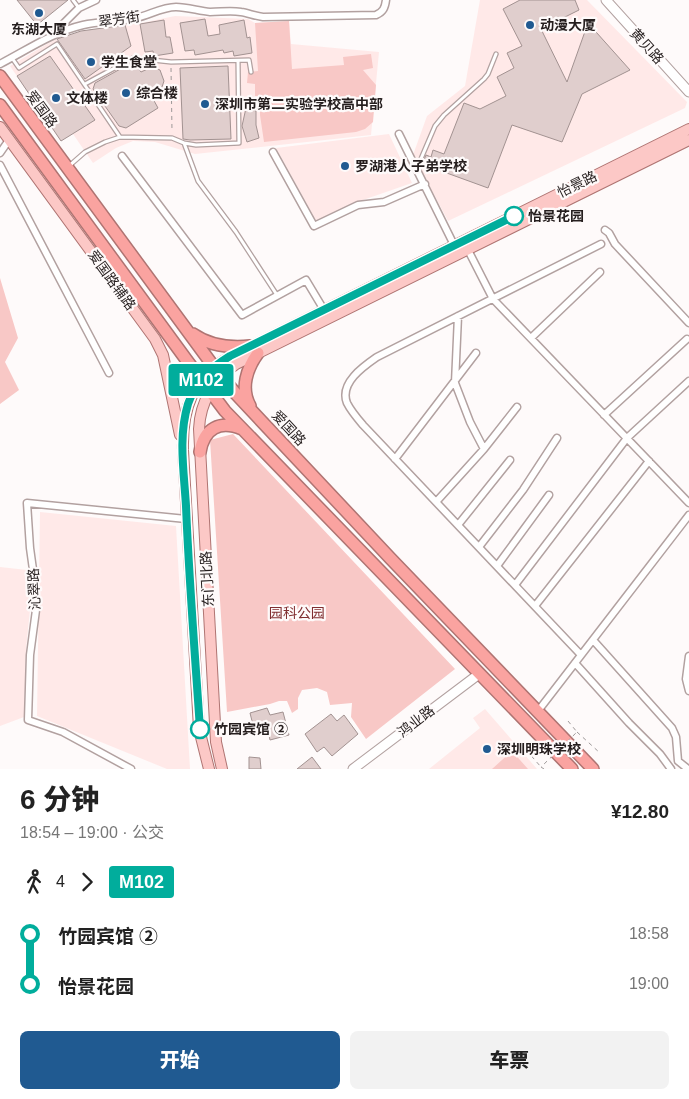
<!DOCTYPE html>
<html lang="zh">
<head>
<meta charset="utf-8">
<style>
  :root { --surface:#fff; --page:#f2f2f2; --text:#222; --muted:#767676; --accent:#205a91 }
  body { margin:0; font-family:Arial,"Noto Sans SC",sans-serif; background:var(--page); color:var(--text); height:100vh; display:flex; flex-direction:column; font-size:19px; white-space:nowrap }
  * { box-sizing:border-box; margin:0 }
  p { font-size:16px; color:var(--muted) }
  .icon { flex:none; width:28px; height:28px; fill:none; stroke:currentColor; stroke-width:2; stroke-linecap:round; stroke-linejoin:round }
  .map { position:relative; height:769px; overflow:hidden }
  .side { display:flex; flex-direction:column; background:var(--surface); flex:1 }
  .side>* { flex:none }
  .badge { padding:0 10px; border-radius:4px; font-size:18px; line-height:32px }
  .map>.badge { position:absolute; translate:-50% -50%; box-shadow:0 0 0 2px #fff }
  .legs { display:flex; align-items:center; gap:8px; height:55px; padding:0 20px; font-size:16px }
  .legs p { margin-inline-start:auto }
  .headline { display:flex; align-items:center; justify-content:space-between; height:85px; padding:0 20px }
  h1 { font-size:28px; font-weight:800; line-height:38px }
  .primary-button { display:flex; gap:10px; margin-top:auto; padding:10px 20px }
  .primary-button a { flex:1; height:58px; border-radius:8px; background:var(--accent); color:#fff; font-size:20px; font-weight:800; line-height:58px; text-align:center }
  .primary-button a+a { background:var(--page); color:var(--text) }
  ul { padding:0 20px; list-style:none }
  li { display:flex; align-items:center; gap:18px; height:50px; font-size:19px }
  li i { display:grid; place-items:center; width:8px; height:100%; margin:0 6px; background:currentColor }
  li i::after { content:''; width:12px; height:12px; margin:-6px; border:4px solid; border-radius:50%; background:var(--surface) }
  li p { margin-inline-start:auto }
  li:first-child i { background:linear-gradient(#0000 50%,currentColor 0) }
  li:last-child i { background:linear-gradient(currentColor 50%,#0000 0) }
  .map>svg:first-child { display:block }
  .built { fill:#ffe9e8 }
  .green { fill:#f8c8c6 }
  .building { fill:#e0cecd; stroke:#a29291 }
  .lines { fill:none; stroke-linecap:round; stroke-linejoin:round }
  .lane-casing { stroke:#b2a1a0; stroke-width:5.5 }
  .street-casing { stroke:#b2a1a0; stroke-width:9 }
  .secondary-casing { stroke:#b2a1a0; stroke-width:11 }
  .primary-casing { stroke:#af7472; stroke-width:12 }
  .highway-casing { stroke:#af7472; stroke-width:14 }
  .path { stroke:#9e9999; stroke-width:1; stroke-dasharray:4 4; stroke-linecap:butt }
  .lane { stroke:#fff; stroke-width:3 }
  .street { stroke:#fff; stroke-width:6 }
  .secondary { stroke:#fff; stroke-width:9 }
  .primary { stroke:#fcc8c6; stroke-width:10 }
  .highway { stroke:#faa3a0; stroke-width:11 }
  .path-bridge { stroke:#9e9999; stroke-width:1; stroke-dasharray:4 4; stroke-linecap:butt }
  .line-1-casing { stroke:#fff; stroke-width:11 }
  .line-1 { stroke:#01ad9c; stroke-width:8 }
  .poi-dot { fill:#205a91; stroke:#fefafa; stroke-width:2 }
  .stop-1-dot { fill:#fff; stroke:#01ad9c; stroke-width:2.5 }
  .labels { text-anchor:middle; stroke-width:4.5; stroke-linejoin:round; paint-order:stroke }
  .street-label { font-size:14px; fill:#251e1e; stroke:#fefafa }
  .poi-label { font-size:14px; font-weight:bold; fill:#251e1e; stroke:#fefafa; text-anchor:start }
  .stop-label { font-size:14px; font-weight:bold; fill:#251e1e; stroke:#fefafa; text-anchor:start }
  .park-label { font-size:14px; fill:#812f31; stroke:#fefafa }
</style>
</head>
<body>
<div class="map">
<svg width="689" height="769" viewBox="0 0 689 769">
  <rect width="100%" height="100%" fill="#fefafa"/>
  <path class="built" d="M480,0H587L687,102L685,108L448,221L413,155L427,116L465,86Z
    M175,16L248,19L255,23L289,21L291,44L379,52L371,135L195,154L155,142L133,141L116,148L93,163L73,134L61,141L10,66L52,41L81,31L141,23Z
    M389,134L412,183L363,200L316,221L276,148Z
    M40,512L176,526L190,769H167L37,716Z
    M0,567L27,570L30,610L26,649L24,717L0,726Z
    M485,709L537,769H429L480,728L473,718Z"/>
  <path class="green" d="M289,21L292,69L344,65L343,57L371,54L373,68L363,70L376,85L373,122L365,129L356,132L264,142L260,115V96H255V84L247,83L248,72L258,71L255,23Z
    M0,278L18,338L5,362L19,390L0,404Z
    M233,434L455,669L366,739L351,717L352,703L330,705L327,692L317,688L302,690L298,698V709L292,713L287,701H279L270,704L227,712L210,440Z
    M512,751L528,769H492Z"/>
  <path class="building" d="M17,0H68L37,25Z
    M520,0H575L579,10L541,29L567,82L588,23L630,70L582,94L562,142L512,125L488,188L422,164L426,155L431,157L433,150L444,154L464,103L480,109L506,96L497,77L514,68L507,53L522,46L503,9Z
    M205,19L208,36L220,34L219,25L244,20L247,38L250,37L252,53L234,56L233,51L224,53L223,50L195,55L194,50L185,51L180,23Z
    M164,20L166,37H170L173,53L154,56L153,51L145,52L140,24Z
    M125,25L131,46L85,79L57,39L81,31Z
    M50,56L95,120L61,141L17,76Z
    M133,62L141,72L152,67L160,70L164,81L161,90L152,97L158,108L126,128L119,126L93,89L95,83Z
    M228,66L231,139L190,140L183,139L180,68Z
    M246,108L256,111V125L259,138L247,142L242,126Z
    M267,708L270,715L283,712L289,735L270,740L268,731L255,733L250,713Z
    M331,714L337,721L344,715L358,734L332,756L324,747L317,752L305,734Z
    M249,757L260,758L261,769H249Z
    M312,757L321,769H297Z"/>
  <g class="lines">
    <defs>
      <path id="lane" d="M73,0L79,8
        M12,58L19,68L57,44L120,137
        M85,84L133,58L171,62L249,60L251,72
        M238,102L260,106
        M184,143L198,181L236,232L277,295
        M69,166L85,152L105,142L120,137L172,138L184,143L196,145L239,143L238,61
        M417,168L435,126L444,115L484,79L488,74L496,54"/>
      <path id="street" d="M53,34L79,8L96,0
        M0,64C27,50 53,32 83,25C100,21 118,22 136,18C149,15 163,7 176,7C187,7 199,11 210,12C221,12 230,10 241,12C248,13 255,16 263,17L376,15C383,12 385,8 386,0
        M399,134L454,245
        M273,152L314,226L358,205L384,202L425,184
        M0,153L9,140
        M122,156L242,315L306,280L324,310
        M0,165L109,373
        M605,230L609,233L615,244L689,323
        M468,250L493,299L689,503
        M458,316L455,383L470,422L484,449
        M531,338L600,272
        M604,415L687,339
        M395,459L476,353
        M436,502L484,449L517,407
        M458,525L510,460
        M479,547L523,490L557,438
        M497,566L549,495
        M515,585L627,438L689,381
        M535,606L649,461
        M593,640L672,728L676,737L678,761L688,769
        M581,655L363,425C357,418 351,411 347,403C339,383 364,366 377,357L601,244
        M689,656L686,679L689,691
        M575,663L629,723L660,754L671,769
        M538,711L689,515
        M131,769L63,732L28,720L30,655L36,610L35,584L30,548L27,503L186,519"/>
      <path id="secondary" d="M606,0L689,92
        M353,769L479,674"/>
      <path id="primary" d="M0,127L155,339L163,355L180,435
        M209,769L199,729L183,450C182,409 192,378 230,357L689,129
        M222,769L216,742L199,429C200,402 214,379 236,364L689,140"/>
      <path id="highway" d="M0,76L214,367L236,394L391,559L593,769
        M0,105L188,362L225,411L572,769
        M193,334C210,346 230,348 250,346
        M250,406C240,388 247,368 258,353
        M200,452C204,428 220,420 242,429"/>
    </defs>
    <use href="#lane" class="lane-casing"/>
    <use href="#street" class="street-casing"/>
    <use href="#secondary" class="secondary-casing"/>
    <use href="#primary" class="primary-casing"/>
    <use href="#highway" class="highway-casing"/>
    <path class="path" d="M171,68L172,131
      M577,732L600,753
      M521,744L541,767"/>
    <use href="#lane" class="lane"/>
    <use href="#street" class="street"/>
    <use href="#secondary" class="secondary"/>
    <use href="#primary" class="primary"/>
    <use href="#highway" class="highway"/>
    <path class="path-bridge" d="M544,769L541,767L577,732L568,721"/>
  </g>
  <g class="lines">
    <defs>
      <path id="line-1" d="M200,729C195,655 189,580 186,506C184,472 178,437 188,404C195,383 212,367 230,356L514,216"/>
    </defs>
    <use href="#line-1" class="line-1-casing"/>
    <use href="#line-1" class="line-1"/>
  </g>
  <g class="poi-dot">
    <circle cx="39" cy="13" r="5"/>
    <circle cx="530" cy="25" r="5"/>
    <circle cx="91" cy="62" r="5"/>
    <circle cx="126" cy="93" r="5"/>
    <circle cx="56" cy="98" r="5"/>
    <circle cx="205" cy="104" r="5"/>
    <circle cx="345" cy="166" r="5"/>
    <circle cx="487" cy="749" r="5"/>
  </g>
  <g class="stop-1-dot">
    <circle cx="514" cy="216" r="9"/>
    <circle cx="200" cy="729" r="9"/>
  </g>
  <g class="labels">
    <g class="street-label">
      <text transform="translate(119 19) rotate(-8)" y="5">翠芳街</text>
      <text transform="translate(647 46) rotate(48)" y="5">黄贝路</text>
      <text transform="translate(42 109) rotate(54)" y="5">爱国路</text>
      <text transform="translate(577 184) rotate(-26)" y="5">怡景路</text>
      <text transform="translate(112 280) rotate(54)" y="5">爱国路辅路</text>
      <text transform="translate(289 428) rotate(47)" y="5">爱国路</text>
      <text transform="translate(207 579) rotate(-93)" y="5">东门北路</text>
      <text transform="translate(34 589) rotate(-93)" y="5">沁翠路</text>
      <text transform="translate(416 721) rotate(-37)" y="5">鸿业路</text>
    </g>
    <g class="poi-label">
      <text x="540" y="30">动漫大厦</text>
      <text x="39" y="34" text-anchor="middle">东湖大厦</text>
      <text x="101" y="67">学生食堂</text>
      <text x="136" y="98">综合楼</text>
      <text x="66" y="103">文体楼</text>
      <text x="215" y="109">深圳市第二实验学校高中部</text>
      <text x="355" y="171">罗湖港人子弟学校</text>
      <text x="497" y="754">深圳明珠学校</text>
    </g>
    <g class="stop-label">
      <text x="528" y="221">怡景花园</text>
      <text x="214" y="734">竹园宾馆 ②</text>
    </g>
    <g class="park-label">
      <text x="297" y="618">园科公园</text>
    </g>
  </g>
</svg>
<b class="badge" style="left:201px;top:380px;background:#01ad9c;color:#fff">M102</b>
</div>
<section class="side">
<div class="headline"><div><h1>6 分钟</h1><p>18:54 – 19:00 · 公交</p></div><b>¥12.80</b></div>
<div class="legs"><svg class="icon" aria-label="walk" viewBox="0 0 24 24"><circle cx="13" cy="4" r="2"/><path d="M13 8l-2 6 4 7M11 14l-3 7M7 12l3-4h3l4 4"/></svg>4<svg class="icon" aria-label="forward" viewBox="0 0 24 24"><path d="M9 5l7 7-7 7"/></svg><b class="badge" style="background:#01ad9c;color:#fff">M102</b></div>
<ul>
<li><i style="color:#01ad9c"></i><b>竹园宾馆 ②</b><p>18:58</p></li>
<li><i style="color:#01ad9c"></i><b>怡景花园</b><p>19:00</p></li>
</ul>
<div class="primary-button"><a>开始</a><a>车票</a></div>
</section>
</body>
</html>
